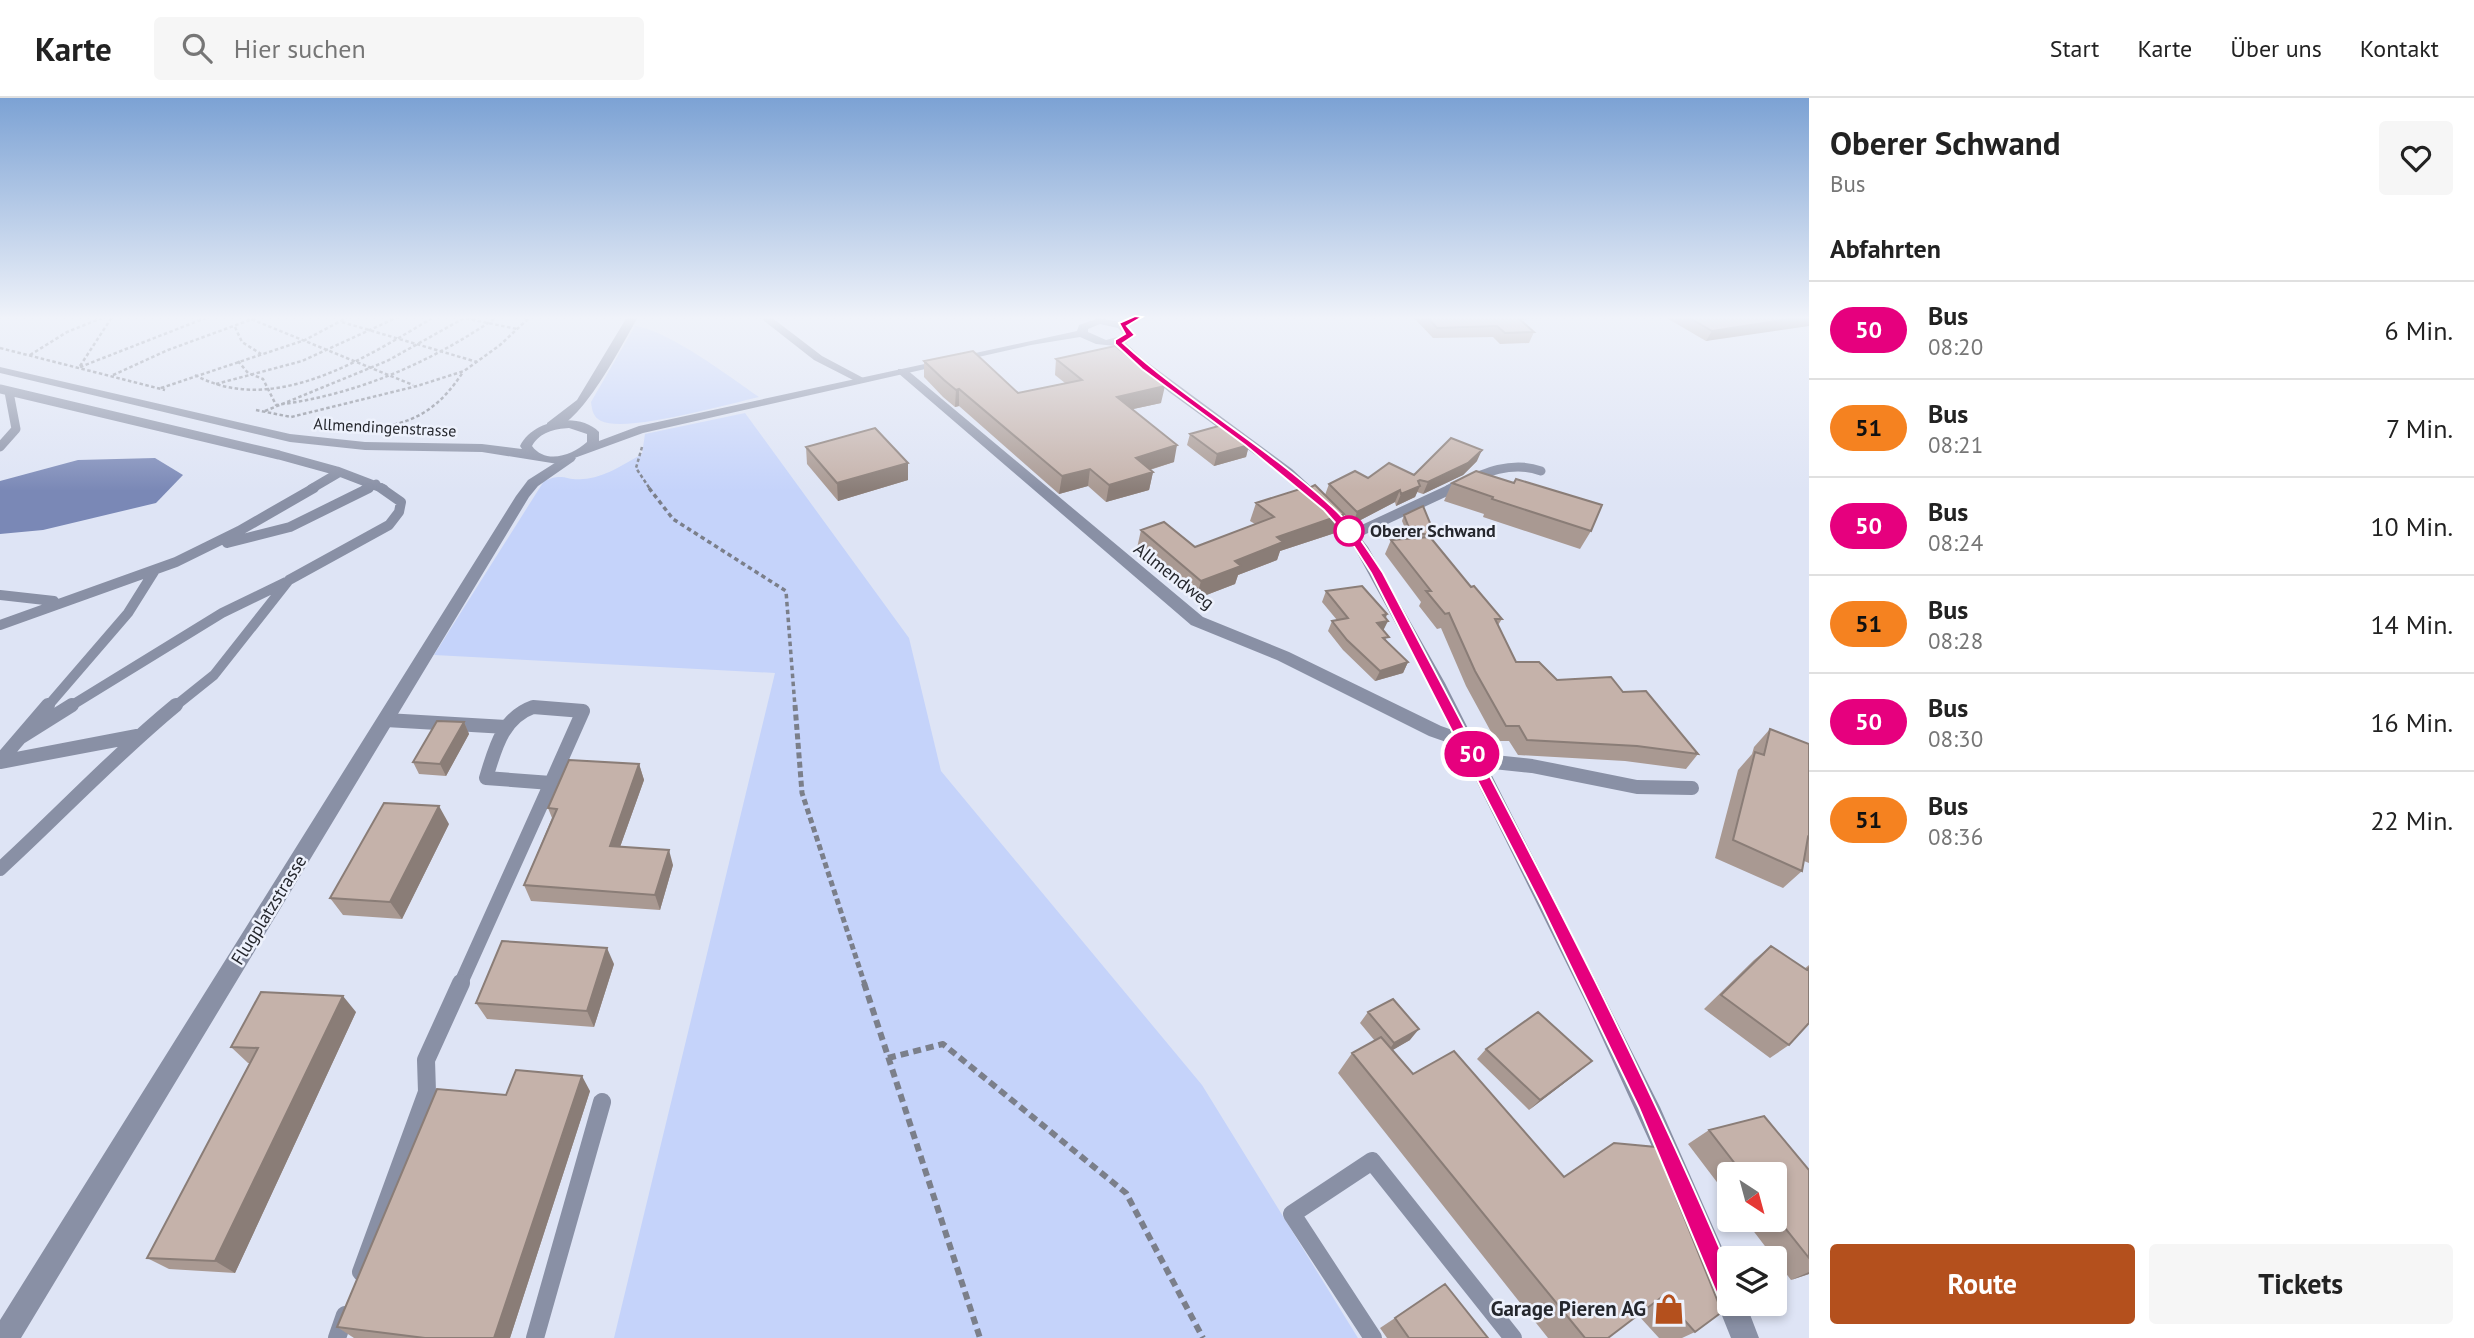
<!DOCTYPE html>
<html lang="de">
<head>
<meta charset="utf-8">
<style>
  :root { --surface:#fff; --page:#f6f6f6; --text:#222; --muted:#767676; --line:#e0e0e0; --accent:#b4501d }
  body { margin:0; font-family:"PT Sans",sans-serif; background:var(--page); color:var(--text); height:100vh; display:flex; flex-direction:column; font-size:26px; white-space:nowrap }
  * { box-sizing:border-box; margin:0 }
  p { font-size:23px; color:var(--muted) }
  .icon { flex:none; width:38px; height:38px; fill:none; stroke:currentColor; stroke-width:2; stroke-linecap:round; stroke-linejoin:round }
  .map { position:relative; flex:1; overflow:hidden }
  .panel { display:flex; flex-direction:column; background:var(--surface); width:665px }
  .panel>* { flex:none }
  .badge { padding:0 14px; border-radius:23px; font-size:24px; line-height:46px }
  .needle { width:46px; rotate:144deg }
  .buttons { position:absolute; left:1717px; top:1064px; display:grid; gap:14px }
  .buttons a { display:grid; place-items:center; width:70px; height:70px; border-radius:7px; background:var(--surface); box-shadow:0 4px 10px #0003; font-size:35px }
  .map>.badge { position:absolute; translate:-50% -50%; box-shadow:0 0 0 4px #fff }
  h2 { padding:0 21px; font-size:26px; line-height:63px }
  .round { display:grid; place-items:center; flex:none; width:74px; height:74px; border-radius:7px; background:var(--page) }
  .summary { display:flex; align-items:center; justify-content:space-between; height:119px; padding:0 21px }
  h1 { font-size:33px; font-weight:800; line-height:52px }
  .action { display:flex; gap:14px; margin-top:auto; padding:14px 21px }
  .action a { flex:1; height:80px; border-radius:7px; background:var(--accent); color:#fff; font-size:28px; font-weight:800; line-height:80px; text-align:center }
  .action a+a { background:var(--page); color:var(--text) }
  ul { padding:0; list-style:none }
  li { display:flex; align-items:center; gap:21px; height:98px; padding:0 21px; border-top:2px solid var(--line) }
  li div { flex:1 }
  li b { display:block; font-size:26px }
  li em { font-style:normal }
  li .badge { min-width:77px; font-weight:700; text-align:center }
  header { display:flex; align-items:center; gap:42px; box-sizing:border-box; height:98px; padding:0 35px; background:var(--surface); border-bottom:2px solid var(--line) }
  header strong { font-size:33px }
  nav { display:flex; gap:38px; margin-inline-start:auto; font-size:24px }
  .search { width:490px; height:63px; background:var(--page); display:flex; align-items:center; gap:18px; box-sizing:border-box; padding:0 24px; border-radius:7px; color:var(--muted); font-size:26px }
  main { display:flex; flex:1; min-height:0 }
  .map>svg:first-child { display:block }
  .green { fill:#c5d3fa }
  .water { fill:#7a88b6 }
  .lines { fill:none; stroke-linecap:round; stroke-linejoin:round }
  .path-far3 { stroke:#7b7f8a; stroke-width:2.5; stroke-dasharray:3.5 2.5; stroke-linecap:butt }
  .path-far2 { stroke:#7b7f8a; stroke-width:3.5; stroke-dasharray:4.5 3.5; stroke-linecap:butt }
  .path-far1 { stroke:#7b7f8a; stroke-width:5; stroke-dasharray:6 3.5; stroke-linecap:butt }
  .path { stroke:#7b7f8a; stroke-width:6; stroke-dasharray:8 5; stroke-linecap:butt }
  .service-far3 { stroke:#8990a5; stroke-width:9 }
  .service-far2 { stroke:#8990a5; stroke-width:10 }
  .service-far1 { stroke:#8990a5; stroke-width:14 }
  .service { stroke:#8990a5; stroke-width:18 }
  .minor { fill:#8990a5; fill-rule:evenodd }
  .tertiary { fill:#8990a5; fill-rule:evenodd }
  .wall { fill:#a99992 }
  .shaded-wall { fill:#8a7d77 }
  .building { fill:#c5b2aa; stroke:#8a7d77; stroke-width:2 }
  .line { fill:#e6007e; stroke:#fff; stroke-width:2 }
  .stop-dot { fill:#fff; stroke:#e6007e; stroke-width:3.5 }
  .labels { text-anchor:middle; stroke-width:5; stroke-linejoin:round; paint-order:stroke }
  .far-street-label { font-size:16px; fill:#25272d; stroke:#edf1fc }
  .stop-label { font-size:18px; font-weight:bold; fill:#25272d; stroke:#edf1fc; text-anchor:start }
  .street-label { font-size:18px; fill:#25272d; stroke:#edf1fc }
  .near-poi-label { font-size:21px; font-weight:bold; fill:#25272d; stroke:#edf1fc; text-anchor:end }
</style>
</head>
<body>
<header>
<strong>Karte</strong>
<div class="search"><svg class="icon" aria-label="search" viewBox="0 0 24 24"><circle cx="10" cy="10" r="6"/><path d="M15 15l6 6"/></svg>Hier suchen</div>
<nav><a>Start</a><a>Karte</a><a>Über uns</a><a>Kontakt</a></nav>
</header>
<main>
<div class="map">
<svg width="1809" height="1240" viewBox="0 0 1809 1240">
  <rect width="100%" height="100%" fill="#dee4f5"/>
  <path class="green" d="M635,228C668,232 730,279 759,299C728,306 627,335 601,323C593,319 592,312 591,304Z
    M745,315L909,540L941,673L1202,987L1358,1240H614L775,575L434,557L544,383C564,374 566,383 583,381C604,380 624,366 642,356L645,336Z"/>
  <path class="water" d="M155,360L183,377L156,405L43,432L0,436V383L78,362Z"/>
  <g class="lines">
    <path class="path-far3" d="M246,219L413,287
      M460,219L517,231
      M342,224L477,264
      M235,229L242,244L261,256
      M0,250L165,292
      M30,257L67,234L104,219
      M238,263L248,275L263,281L276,307C356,297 430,265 497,219
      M80,268L112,219
      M80,269L208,219
      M113,277L168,252L258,219
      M195,277C274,320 366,259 434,219
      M216,286L302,263L398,219
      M161,290L305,242L348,219
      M256,312L291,319L417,288L464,273L500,247L530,219
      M265,313L387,263L466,219
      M382,329C420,323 442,306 463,274
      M642,349L636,370L650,391"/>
    <path class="path-far2" d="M649,390L673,421L786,493L795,609"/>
    <path class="path-far1" d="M795,607L802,695L865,887"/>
    <path class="path" d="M864,885L980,1240
      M888,960L943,946L1126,1095L1203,1240"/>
    <path class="service-far3" d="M0,291L279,357L337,373L384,391
      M0,349L16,331L9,294
      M311,391L340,374
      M365,391L376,386
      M1449,391C1478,378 1509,361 1541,373"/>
    <path class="service-far2" d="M1352,437L1453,390
      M227,445L290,429L369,390
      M0,497L54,503
      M0,527L176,464L239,433L314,390
      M47,609L128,515L155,472
      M69,609L222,515L286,484
      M174,609L214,577L289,482L389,427L399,414L401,404L381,390
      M532,609H555"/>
    <path class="service-far1" d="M533,609L583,613L551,685L486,680C495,651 502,620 533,609Z
      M386,622L506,629
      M21,639L72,607
      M1475,662L1532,668L1637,689L1692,690
      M0,663L48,607
      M0,664L137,638
      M0,771C59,717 114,658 176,607
      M460,887L551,685"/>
    <path class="service" d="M361,1174L427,994L426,962L461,885
      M337,1240L345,1217
      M535,1240L602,1004
      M1373,1240L1292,1116L1372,1063L1513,1240"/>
    <path class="minor" d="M627,219H638C623,244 578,336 547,331V325L577,302Z
      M759,219H771L822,258L869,283L859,285L814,262Z
      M898,271H906L1203,519L1289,554L1441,628L1472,639L1475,644L1472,649L1466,651L1429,638L1277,562L1191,527L898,275Z
      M569,356L576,360L574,363L538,388L529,399L21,1240H0V1222L516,398L528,382Z"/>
    <path class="tertiary" d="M1099,220L1126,225L1136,237L1126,245L1143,261L1292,371L1344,419L1368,449L1445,585L1660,1009L1729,1165V1206H1746L1759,1240H1731L1669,1086L1587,907L1428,585L1355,451L1334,425L1283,377L1169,294L1116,248L1096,246L1080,239L1031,247L643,335L558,366L482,354L365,352L290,344L0,275V269L290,336L365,344L482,346L522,351L520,348C533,322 578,313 599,334V343L639,328L1077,233L1079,227ZM1100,226L1118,230L1125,237L1106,242L1088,234V231ZM569,330L587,336V344C573,357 546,367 532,348C540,334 554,331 569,330Z"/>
  </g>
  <path class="wall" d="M1413,219H1550L1520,222L1534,234L1529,245L1500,246L1493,239L1433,240Z
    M1665,219H1809L1706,243Z
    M1056,261L1161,305L1133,311L1174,364L1150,372L1153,374L1149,392L1106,404L1088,388L1059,396L959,308L955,309L943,299L924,279V263L1018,295L1065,285L1055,277Z
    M1190,336L1249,347L1246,359L1214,368L1187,347Z
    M806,349L908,382L838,403L807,366Z
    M1477,363L1463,377L1423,396L1417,394L1415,399L1396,408L1395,404L1353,426L1344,417L1338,434L1280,453L1277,462L1238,477L1235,486L1196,501L1137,450L1141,432L1195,449L1255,426L1250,423L1256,405L1303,393L1325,397L1329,386L1368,380L1414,377Z
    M1452,385H1514L1591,433L1580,451L1483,419L1484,416L1444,403Z
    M1404,417L1435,437L1433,442L1471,489L1502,521L1498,527L1516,564L1557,582L1623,594L1698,656L1686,671L1625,663L1518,657L1509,643H1496L1466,588L1441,530L1437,531L1419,508L1421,504L1385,456L1391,442L1409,440L1402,423Z
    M1326,493L1387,516L1383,533L1387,544L1408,564L1403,575L1375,583L1343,552L1328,533L1332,523L1337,522L1322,504Z
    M464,624L469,636L446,678L419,676L413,664Z
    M1770,631L1809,646V765L1804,763L1802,773L1783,790L1715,760L1738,672L1752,656L1754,649Z
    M639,666L644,682L620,749L673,767L660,812L531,803L524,787L552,720L548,710Z
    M449,726L402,821L343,817L330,800Z
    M1771,848L1804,871L1809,867V925L1789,947L1770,960L1704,911L1754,862Z
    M614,866L594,929L487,921L476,905Z
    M356,914L235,1175L169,1171L147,1160L250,965H248L231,949Z
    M1368,914L1410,942L1392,952L1413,976L1454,953L1695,1234L1682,1240H1659L1638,1217L1608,1240H1548L1338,975L1352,955L1375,943L1360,925Z
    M1486,951L1580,973L1529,1012L1477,961Z
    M590,993L510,1240H354L337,1229L506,997Z
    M1709,1032L1809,1072V1176L1791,1182L1745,1122H1774V1076H1729V1100L1688,1046Z
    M1395,1220L1488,1240H1387L1380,1230Z"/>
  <path class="shaded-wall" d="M1803,219H1809V228L1706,243L1712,233Z
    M1165,288L1161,305L1115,315L1117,299Z
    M959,291V308L955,309L956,292Z
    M1177,347L1174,364L1132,377L1136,360Z
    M1249,347L1246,359L1214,368L1217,356Z
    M1482,352L1477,363L1463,377L1423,396L1428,384Z
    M908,365V382L838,403L837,385Z
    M1090,371L1088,388L1059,396L1062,378Z
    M1153,374L1149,392L1106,404L1109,387Z
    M1420,382L1417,389L1420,388L1415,399L1396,408L1401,396Z
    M1400,392L1395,404L1353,426L1357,414Z
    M1344,416L1338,434L1280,453L1277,462L1238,477L1235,486L1196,501L1201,483L1235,463L1277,439Z
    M1387,516L1383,524L1388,523L1383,533L1377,525L1383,517Z
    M1408,564L1403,575L1375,583L1380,573Z
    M464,624L469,636L446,678L440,666Z
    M639,666L644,682L615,763L610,748Z
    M439,708L449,726L402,821L390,804Z
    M669,752L673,767L660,812L655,797Z
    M607,850L614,866L594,929L587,913Z
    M343,898L356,914L235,1175L215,1163Z
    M1419,931L1410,942L1386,956L1394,945Z
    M1592,963L1580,973L1529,1012L1540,1002Z
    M582,978L590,993L510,1240H494Z
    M1809,1174V1176L1791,1182Z"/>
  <path class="building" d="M1427,219H1517L1534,234L1505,235L1497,228L1437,230Z
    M1688,219H1803L1712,233Z
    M1115,248L1165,288L1117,299L1177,347L1136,360L1153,374L1109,387L1090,371L1062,378L959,291L956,292L944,282L924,263L973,253L1018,295L1082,282L1056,261Z
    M1222,327L1249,347L1217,356L1190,336Z
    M875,330L908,365L837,385L806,349Z
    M1451,340L1482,352L1468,365L1428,384L1420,382L1418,383L1420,388L1401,396L1400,392L1357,414L1329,386L1355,373L1368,380L1389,365L1414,377Z
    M1476,373L1514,385L1516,381L1602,407L1591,433L1492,401L1493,399L1452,385Z
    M1315,387L1344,416L1277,439L1283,444L1235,463L1241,468L1201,483L1141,432L1164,424L1195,449L1274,419L1256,405L1300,391L1303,393Z
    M1423,408L1435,437L1411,435L1404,417Z
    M1430,439L1471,489L1474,488L1502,521H1495L1516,564H1539L1557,582L1611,579L1623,594L1646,593L1698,656L1637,648L1527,642L1519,628H1506L1475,573L1449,515L1445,516L1426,493H1431L1391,442Z
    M1362,488L1387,516L1383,517L1388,523L1377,525L1389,539L1383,540L1408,564L1380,573L1347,542L1332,523L1348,520L1326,493Z
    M437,623L464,624L440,666L413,664Z
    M1770,631L1809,646V740L1808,739L1802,773L1733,742L1755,654L1764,657Z
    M569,662L639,666L610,748L669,752L655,797L524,787L557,711L548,710Z
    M384,705L439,708L390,804L330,800Z
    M502,843L607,850L587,913L476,905Z
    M1771,848L1807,872L1809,870V925L1789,947L1721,897Z
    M261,894L343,898L215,1163L147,1160L258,950L231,949Z
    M1393,901L1419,931L1394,945L1368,914Z
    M1538,914L1592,963L1540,1002L1486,951Z
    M1381,939L1413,976L1454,953L1564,1079L1614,1045L1656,1049L1722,1214L1695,1234L1663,1198L1608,1240H1585L1352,955Z
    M516,972L582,978L494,1240H425L337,1229L437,991L506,997Z
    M1764,1018L1809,1072V1160L1774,1116V1076H1743L1709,1032Z
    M1445,1186L1488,1240H1409L1395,1220Z"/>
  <linearGradient id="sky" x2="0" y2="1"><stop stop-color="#7ca2d4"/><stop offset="0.56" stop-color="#f0f3fa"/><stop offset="1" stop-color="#f0f3fa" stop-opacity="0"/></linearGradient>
  <rect width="1809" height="393" fill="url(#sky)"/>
  <path class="line" d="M1135,218L1142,219L1127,228L1135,237L1123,245C1188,304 1266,348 1330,407C1352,426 1367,451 1383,475C1508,713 1637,949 1740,1198L1737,1206L1729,1209L1721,1206L1639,1010L1541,807L1371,475L1348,439L1324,412L1245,347L1142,271L1115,246V242L1125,236L1119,225Z"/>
  <defs>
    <symbol id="shop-bare" viewBox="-9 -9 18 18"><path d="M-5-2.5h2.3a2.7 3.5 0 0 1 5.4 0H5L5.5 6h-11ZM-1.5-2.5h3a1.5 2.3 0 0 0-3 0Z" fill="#b4501d" stroke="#edf1fc" stroke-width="2.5" paint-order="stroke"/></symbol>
  </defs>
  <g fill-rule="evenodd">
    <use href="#shop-bare" x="1647" y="1189" width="44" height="44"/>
  </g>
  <circle class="stop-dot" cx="1349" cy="433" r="14"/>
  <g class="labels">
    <g class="far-street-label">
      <text transform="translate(385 329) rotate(3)" y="6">Allmendingenstrasse</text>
    </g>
    <g class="stop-label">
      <text x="1370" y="439">Oberer Schwand</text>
    </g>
    <g class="street-label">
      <text transform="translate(1174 478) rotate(38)" y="6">Allmendweg</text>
      <text transform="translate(269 812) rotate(-58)" y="6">Flugplatzstrasse</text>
    </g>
    <g class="near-poi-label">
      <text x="1646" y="1218">Garage Pieren AG</text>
    </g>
  </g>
</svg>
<div class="buttons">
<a><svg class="needle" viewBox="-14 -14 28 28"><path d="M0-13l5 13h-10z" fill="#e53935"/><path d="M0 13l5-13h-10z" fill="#767676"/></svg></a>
<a><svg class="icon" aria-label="layers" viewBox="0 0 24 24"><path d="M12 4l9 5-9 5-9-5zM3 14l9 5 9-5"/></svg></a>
</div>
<b class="badge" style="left:1472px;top:656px;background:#e6007e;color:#fff">50</b>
</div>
<section class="panel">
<div class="summary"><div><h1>Oberer Schwand</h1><p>Bus</p></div><a class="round"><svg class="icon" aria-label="heart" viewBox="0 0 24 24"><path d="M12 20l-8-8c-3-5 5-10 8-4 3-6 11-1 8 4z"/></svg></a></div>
<h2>Abfahrten</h2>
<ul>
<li><span class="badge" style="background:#e6007e;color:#fff">50</span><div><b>Bus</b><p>08:20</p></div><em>6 Min.</em></li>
<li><span class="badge" style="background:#f58220;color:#111">51</span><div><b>Bus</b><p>08:21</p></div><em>7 Min.</em></li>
<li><span class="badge" style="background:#e6007e;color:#fff">50</span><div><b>Bus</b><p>08:24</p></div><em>10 Min.</em></li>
<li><span class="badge" style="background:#f58220;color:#111">51</span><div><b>Bus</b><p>08:28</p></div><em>14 Min.</em></li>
<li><span class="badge" style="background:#e6007e;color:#fff">50</span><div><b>Bus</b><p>08:30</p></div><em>16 Min.</em></li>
<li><span class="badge" style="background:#f58220;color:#111">51</span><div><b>Bus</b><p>08:36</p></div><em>22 Min.</em></li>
</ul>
<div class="action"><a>Route</a><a>Tickets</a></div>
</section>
</main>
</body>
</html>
